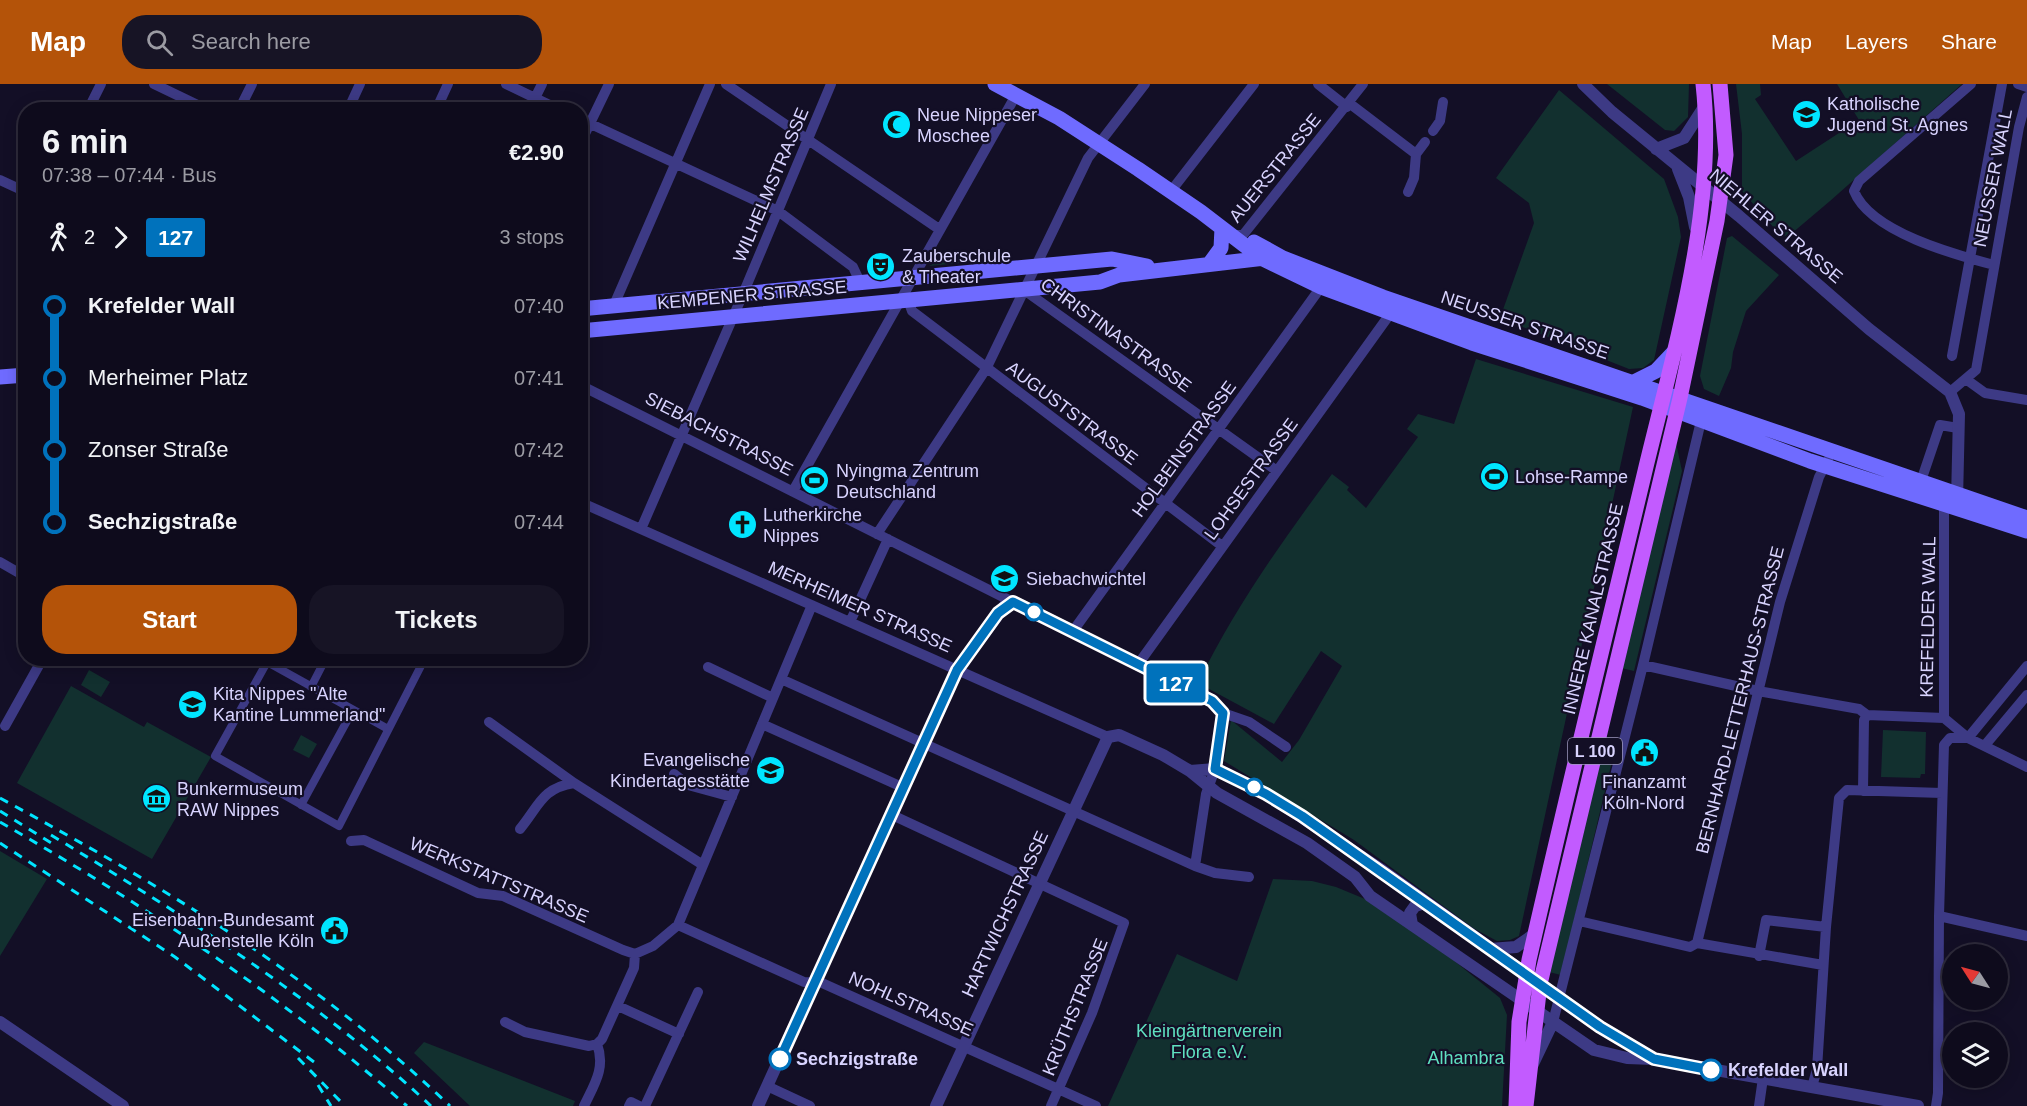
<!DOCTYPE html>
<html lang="en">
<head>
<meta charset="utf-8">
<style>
  :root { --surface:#0e0b1c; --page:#171425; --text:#f1f3f6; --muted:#9b9ba3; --line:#2e2b3b; --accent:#b45309 }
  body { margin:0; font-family:Arial,sans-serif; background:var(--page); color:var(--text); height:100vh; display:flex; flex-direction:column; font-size:22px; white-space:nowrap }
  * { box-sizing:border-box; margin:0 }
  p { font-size:20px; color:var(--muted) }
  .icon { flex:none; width:33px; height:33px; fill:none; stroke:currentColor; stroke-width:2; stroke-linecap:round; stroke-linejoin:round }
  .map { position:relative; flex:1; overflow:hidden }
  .side { position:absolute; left:18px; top:18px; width:570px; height:564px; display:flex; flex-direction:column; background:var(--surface); border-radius:24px; box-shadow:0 3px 15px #0003,0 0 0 2px var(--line) }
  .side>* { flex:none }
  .badge { padding:0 12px; border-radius:4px; font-size:21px; line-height:39px }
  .needle { width:39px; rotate:306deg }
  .fabs { position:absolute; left:1942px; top:860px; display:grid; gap:12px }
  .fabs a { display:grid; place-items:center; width:66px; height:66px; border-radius:50%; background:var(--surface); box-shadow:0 3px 15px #0003,0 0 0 2px var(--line); font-size:30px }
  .map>.badge { position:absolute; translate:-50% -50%; box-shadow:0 0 0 3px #fff }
  .legs { display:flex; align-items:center; gap:9px; height:66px; padding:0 24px; font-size:20px }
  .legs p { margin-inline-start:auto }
  .summary { display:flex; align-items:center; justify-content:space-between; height:102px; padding:0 24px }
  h1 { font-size:33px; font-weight:600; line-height:45px }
  .action { display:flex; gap:12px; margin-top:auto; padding:12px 24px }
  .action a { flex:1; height:69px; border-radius:24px; background:var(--accent); color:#fff; font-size:24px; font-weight:600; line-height:69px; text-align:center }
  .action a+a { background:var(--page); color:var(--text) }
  ul { padding:0 24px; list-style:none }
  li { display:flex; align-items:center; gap:21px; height:72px; font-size:22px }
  li i { display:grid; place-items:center; width:9px; height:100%; margin:0 8px; background:currentColor }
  li i::after { content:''; width:15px; height:15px; margin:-8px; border:4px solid; border-radius:50%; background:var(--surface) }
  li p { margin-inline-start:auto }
  li:first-child i { background:linear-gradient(#0000 50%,currentColor 0) }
  li:last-child i { background:linear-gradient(currentColor 50%,#0000 0) }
  header { display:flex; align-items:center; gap:36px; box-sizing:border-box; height:84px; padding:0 30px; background:var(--accent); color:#fff }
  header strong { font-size:28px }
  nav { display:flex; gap:33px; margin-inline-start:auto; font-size:21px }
  .search { width:420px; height:54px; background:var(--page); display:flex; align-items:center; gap:15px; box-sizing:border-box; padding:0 21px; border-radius:24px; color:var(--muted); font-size:22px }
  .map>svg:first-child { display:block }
  .green { fill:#12302f }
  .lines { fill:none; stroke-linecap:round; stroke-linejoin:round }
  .pedestrian { stroke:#3d3a85; stroke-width:8 }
  .minor { stroke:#3d3a85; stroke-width:10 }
  .tertiary { stroke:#3d3a85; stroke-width:12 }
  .secondary { stroke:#6f6bff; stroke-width:15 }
  .primary { stroke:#c25bff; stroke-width:15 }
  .rail { stroke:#00e5ff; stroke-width:3; stroke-dasharray:9 8; stroke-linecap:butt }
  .line-1-casing { stroke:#fff; stroke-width:14 }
  .line-1 { stroke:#0072bc; stroke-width:9 }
  .stop-1-dot { fill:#fff; stroke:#0072bc; stroke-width:3 }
  .labels { text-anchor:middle; stroke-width:4.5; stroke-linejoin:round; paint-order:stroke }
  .shield { fill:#130f26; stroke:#9e99be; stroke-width:1.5 }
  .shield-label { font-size:16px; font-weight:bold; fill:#d9d4ff }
  .poi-label { font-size:18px; fill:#d9d4ff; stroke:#130f26; text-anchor:start }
  .street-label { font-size:18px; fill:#d9d4ff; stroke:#130f26 }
  .park-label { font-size:18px; fill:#5fe0c0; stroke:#130f26 }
  .stop-label { font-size:18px; font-weight:bold; fill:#d9d4ff; stroke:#130f26; text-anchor:start }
</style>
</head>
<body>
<header>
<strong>Map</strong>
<div class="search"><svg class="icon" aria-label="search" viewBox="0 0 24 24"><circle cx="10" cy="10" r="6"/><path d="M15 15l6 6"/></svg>Search here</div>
<nav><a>Map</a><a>Layers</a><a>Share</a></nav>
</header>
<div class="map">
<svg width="2027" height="1022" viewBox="0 0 2027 1022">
  <rect width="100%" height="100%" fill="#130f26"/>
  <path class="green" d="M1607,0H1689L1688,33L1674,47L1665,46Z
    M1736,0H1760L1761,11L1755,15L1796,77L1859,36L1837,0H1962L1830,117L1791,150L1782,153L1742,107V50Z
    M1559,6L1664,95L1678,133L1681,153L1654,276L1643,284L1629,285L1500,234L1534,139L1529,119L1496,94Z
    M1732,152L1779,191L1746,227L1733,268L1731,284L1719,312L1704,305L1700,292L1727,154Z
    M957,167L980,177L929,182Z
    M1476,275L1633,323L1519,852L1510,856L1497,857L1473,844L1354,756L1224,677L1231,636L1282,678L1299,656L1342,582L1321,567L1274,640L1198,599C1234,525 1282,457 1332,390L1349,403L1347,406L1366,424L1418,353L1407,345L1418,330L1454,340Z
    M1676,359L1682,387L1634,587L1621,584Z
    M89,586L110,598L101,613L81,601Z
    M71,602L144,643L147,638L211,673L152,775L17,699Z
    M1883,646L1926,648L1925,690H1921L1920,694L1881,693Z
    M301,651L317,660L309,674L293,666Z
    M1601,666L1614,669L1561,891L1549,888Z
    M0,767L47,795L0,872Z
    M1273,795L1312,797L1336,803L1365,815L1452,875L1500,914L1507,931L1502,1022H1108L1177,870L1237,897Z
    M424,958L575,1017L573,1022H470L414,969Z"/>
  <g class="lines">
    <path class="pedestrian" d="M260,574L388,645
      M267,578L215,672L339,742L425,574
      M311,603L326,574
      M301,721L353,626"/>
    <path class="minor" d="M154,0L208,26
      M506,0L560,26
      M726,0L939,145
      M1318,0L1347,23
      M1971,0L1859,97L1854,107C1870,148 1956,171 1994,181
      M2018,0L2027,3
      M535,14L542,0
      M1349,19L1416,70L1414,94L1408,108
      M88,26L101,0
      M239,26L252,0
      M348,26L360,0
      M436,26L448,0
      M580,35L778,127L853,183L860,198
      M1433,47L1440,37L1443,18
      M580,60L609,0
      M1416,70L1425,58
      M0,96L26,108
      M1171,107L1254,0
      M1231,151H1243L1363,0
      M1024,206L1277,387
      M908,216L912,227L1222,462
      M614,221L710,0
      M1952,272L2002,0
      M1967,296L1985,309L2027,316
      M580,301L1013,518
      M1950,308L1976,286L2019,43L2027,13
      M1921,397L1940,341L1958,344
      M793,407L1016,11
      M580,418L1108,653
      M641,445L743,210L831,0
      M877,450L986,285L1088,74L1145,0
      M0,478L26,493
      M850,538L888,455
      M1073,547L1321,203
      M1139,579L1390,230
      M1643,581L1758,607L1859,625L1867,631
      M708,583L773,614
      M781,595L1195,782L1215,789L1249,793
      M1223,629L1249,638L1286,663
      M1944,634V416
      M1944,634L1968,654L2027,683
      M489,638L574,699L703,781
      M762,640L902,703
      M5,642L43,574
      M1986,660L2027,611
      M674,690L688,701L732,713
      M1863,707L1864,636L1867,631L1944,634
      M890,730L1124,839L1092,929L1051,1022
      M520,745C539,722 542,704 574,699
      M351,757L364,756L478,809L503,812L623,866L635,870L653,862L678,841L812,521
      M1195,782L1206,710L1215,685
      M1939,832L2027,852
      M1579,837L1690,863L1697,859L1823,881
      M678,841L804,898L822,899L1096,1022
      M1697,859L1780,518L1819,393L1828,376
      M1759,872L1766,836L1826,843
      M618,922L679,950
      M505,938L525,948L589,962L597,960L602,955L634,884L635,870
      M1553,938L1643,581L1701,337
      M767,1002L810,1022
      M1812,1003L1817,985L1826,843L1839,714L1847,706L1942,709
      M584,1022C594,1001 606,984 597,960
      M629,1022L631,1018L639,1022
      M645,1022L698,908
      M1759,1022L1763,994
      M1936,1022L1938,1009L1939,832L1944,661L1950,654H1968L2027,582"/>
    <path class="tertiary" d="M1583,0L1612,28L1739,132L1869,245L1950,308L1959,330L1957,416
      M1656,65L1684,54L1704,23
      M1678,85L1689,113L1695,143
      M1190,687L1215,685L1266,710L1382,786L1600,943L1653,974
      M1412,841L1410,829L1415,822L1425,819
      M1490,865L1516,863L1536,849
      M0,938L123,1022
      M1533,980L1553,938
      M758,1022L957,586L1006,520L1013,518L1212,617L1223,629L1215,685
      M936,1022L1108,653L1119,651L1163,671L1190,687L1217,709L1307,759L1355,793L1370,812L1594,966L1627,974L1654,975L1918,1022"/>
    <path class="secondary" d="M995,0L1059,34L1138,85L1201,128L1261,174L1321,203L1472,259L1642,314L1810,377L2027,447
      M1254,158L1283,174L1383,213L2027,434
      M1210,179L1221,164L1222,144
      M580,225L1112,175L1147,182
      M580,247L1100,198L1119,191L1265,174
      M0,293L26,291
      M1634,298L1656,287L1673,269"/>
    <path class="primary" d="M1516,1022L1519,938L1529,876C1566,713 1606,550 1645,387C1674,266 1717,125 1703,0
      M1526,1022L1540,900L1680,314L1717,137L1726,71L1720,0"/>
    <path class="rail" d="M0,714C165,804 313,891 450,1022
      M0,727L56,762
      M0,738C143,820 283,913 407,1022
      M51,751C185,832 316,915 431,1022
      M0,759L175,873L314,978
      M298,974L345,1022
      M318,1001L331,1022"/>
  </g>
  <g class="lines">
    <defs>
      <path id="line-1" d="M780,975L957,586L998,529L1013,518L1212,617L1223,629L1215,685L1266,710L1302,732L1600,943L1654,975L1711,986"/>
    </defs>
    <use href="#line-1" class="line-1-casing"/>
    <use href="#line-1" class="line-1"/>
  </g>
  <defs>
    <symbol id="school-disc" viewBox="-11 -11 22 22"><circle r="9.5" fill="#00e5ff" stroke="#130f26"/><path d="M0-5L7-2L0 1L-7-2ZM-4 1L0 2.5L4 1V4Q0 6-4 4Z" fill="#111"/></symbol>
    <symbol id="mosque-disc" viewBox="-11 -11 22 22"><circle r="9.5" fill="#00e5ff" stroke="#130f26"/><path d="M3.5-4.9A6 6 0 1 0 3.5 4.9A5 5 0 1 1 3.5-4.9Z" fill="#111"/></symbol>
    <symbol id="theatre-disc" viewBox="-11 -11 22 22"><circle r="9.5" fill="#00e5ff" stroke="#130f26"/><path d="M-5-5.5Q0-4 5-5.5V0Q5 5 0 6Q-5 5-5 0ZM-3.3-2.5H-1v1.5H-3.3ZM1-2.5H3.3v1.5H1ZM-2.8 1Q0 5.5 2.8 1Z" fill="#111"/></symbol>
    <symbol id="stadium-disc" viewBox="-11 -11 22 22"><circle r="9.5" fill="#00e5ff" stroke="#130f26"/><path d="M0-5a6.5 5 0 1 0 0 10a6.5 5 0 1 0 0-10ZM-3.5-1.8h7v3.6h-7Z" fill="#111"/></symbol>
    <symbol id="church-disc" viewBox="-11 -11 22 22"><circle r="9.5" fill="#00e5ff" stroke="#130f26"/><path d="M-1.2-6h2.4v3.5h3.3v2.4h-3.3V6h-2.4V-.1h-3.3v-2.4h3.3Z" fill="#111"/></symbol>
    <symbol id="civic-disc" viewBox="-11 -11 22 22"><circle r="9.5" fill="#00e5ff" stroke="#130f26"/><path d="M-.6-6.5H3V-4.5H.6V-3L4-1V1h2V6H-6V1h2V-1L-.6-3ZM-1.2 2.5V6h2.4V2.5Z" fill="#111"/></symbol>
    <symbol id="museum-disc" viewBox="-11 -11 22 22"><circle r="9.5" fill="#00e5ff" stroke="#130f26"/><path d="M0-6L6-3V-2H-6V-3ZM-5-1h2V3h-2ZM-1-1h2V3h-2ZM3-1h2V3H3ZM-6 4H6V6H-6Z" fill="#111"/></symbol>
  </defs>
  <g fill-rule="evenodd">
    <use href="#school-disc" x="1790" y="14" width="33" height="33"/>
    <use href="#mosque-disc" x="880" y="24" width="33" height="33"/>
    <use href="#theatre-disc" x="864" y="166" width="33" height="33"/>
    <use href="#stadium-disc" x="1478" y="376" width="33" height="33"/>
    <use href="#stadium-disc" x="798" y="380" width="33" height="33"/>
    <use href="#church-disc" x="726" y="424" width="33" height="33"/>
    <use href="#school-disc" x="988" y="478" width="33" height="33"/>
    <use href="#school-disc" x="176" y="604" width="33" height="33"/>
    <use href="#civic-disc" x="1628" y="652" width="33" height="33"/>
    <use href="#school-disc" x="754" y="670" width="33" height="33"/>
    <use href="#museum-disc" x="140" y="698" width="33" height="33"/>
    <use href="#civic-disc" x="318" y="830" width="33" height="33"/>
  </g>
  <g class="stop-1-dot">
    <circle cx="1034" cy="528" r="8"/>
    <circle cx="1254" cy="703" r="8"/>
    <circle cx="780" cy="975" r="10"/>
    <circle cx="1711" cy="986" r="10"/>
  </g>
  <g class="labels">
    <rect class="shield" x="1568" y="654" width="54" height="26" rx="4.5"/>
    <g class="shield-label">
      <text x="1595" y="673">L 100</text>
    </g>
    <g class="poi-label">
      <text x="1827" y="26">Katholische<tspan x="1827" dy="21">Jugend St. Agnes</tspan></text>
      <text x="917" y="37">Neue Nippeser<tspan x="917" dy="21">Moschee</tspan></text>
      <text x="902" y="178">Zauberschule<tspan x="902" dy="21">&amp; Theater</tspan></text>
      <text x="836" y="393">Nyingma Zentrum<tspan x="836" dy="21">Deutschland</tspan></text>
      <text x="1515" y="399">Lohse-Rampe</text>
      <text x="763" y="437">Lutherkirche<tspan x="763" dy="21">Nippes</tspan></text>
      <text x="1026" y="501">Siebachwichtel</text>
      <text x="213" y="616">Kita Nippes "Alte<tspan x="213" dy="21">Kantine Lummerland"</tspan></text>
      <text x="750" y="682" text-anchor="end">Evangelische<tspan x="750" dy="21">Kindertagesstätte</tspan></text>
      <text x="1644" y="704" text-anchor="middle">Finanzamt<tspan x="1644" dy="21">Köln-Nord</tspan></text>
      <text x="177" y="711">Bunkermuseum<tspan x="177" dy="21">RAW Nippes</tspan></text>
      <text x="314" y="842" text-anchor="end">Eisenbahn-Bundesamt<tspan x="314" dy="21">Außenstelle Köln</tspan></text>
    </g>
    <g class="street-label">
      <text transform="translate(1275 84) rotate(-51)" y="6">AUERSTRASSE</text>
      <text transform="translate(1993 94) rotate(-79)" y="6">NEUSSER WALL</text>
      <text transform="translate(771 101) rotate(-67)" y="6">WILHELMSTRASSE</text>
      <text transform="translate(1776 142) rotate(40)" y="6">NIEHLER STRASSE</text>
      <text transform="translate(752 211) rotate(-5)" y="6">KEMPENER STRASSE</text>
      <text transform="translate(1525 241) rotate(19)" y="6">NEUSSER STRASSE</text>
      <text transform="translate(1116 251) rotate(36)" y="6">CHRISTINASTRASSE</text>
      <text transform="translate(1072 329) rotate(37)" y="6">AUGUSTSTRASSE</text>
      <text transform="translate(719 350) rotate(27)" y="6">SIEBACHSTRASSE</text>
      <text transform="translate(1184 365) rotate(-54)" y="6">HOLBEINSTRASSE</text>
      <text transform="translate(1251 395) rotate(-54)" y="6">LOHSESTRASSE</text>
      <text transform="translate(860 523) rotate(24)" y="6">MERHEIMER STRASSE</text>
      <text transform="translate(1593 525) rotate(-77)" y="6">INNERE KANALSTRASSE</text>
      <text transform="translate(1928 533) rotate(-89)" y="6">KREFELDER WALL</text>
      <text transform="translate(1740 616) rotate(-76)" y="6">BERNHARD-LETTERHAUS-STRASSE</text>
      <text transform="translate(499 796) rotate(23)" y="6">WERKSTATTSTRASSE</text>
      <text transform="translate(1005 830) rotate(-65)" y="6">HARTWICHSTRASSE</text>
      <text transform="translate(911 920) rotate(24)" y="6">NOHLSTRASSE</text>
      <text transform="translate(1075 923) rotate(-68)" y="6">KRÜTHSTRASSE</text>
    </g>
    <g class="park-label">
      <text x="1209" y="953">Kleingärtnerverein<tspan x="1209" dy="21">Flora e.V.</tspan></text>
      <text x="1466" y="980">Alhambra</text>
    </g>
    <g class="stop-label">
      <text x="796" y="981">Sechzigstraße</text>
      <text x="1728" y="992">Krefelder Wall</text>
    </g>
  </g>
</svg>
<div class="fabs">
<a><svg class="needle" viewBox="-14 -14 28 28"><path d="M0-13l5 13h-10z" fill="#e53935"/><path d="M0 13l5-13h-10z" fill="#9b9ba3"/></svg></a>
<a><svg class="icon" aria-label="layers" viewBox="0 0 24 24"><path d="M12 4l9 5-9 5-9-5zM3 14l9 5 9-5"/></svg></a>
</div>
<b class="badge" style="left:1176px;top:599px;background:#0072bc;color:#fff">127</b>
<section class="side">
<div class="summary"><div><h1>6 min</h1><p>07:38 – 07:44 · Bus</p></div><b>€2.90</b></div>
<div class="legs"><svg class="icon" aria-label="walk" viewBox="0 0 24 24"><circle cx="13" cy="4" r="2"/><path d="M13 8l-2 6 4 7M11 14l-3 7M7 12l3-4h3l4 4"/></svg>2<svg class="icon" aria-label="forward" viewBox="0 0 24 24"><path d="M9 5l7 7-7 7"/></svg><b class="badge" style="background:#0072bc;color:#fff">127</b><p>3 stops</p></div>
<ul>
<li><i style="color:#0072bc"></i><b>Krefelder Wall</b><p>07:40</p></li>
<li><i style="color:#0072bc"></i><span>Merheimer Platz</span><p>07:41</p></li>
<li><i style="color:#0072bc"></i><span>Zonser Straße</span><p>07:42</p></li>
<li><i style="color:#0072bc"></i><b>Sechzigstraße</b><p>07:44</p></li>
</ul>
<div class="action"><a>Start</a><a>Tickets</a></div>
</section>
</div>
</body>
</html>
